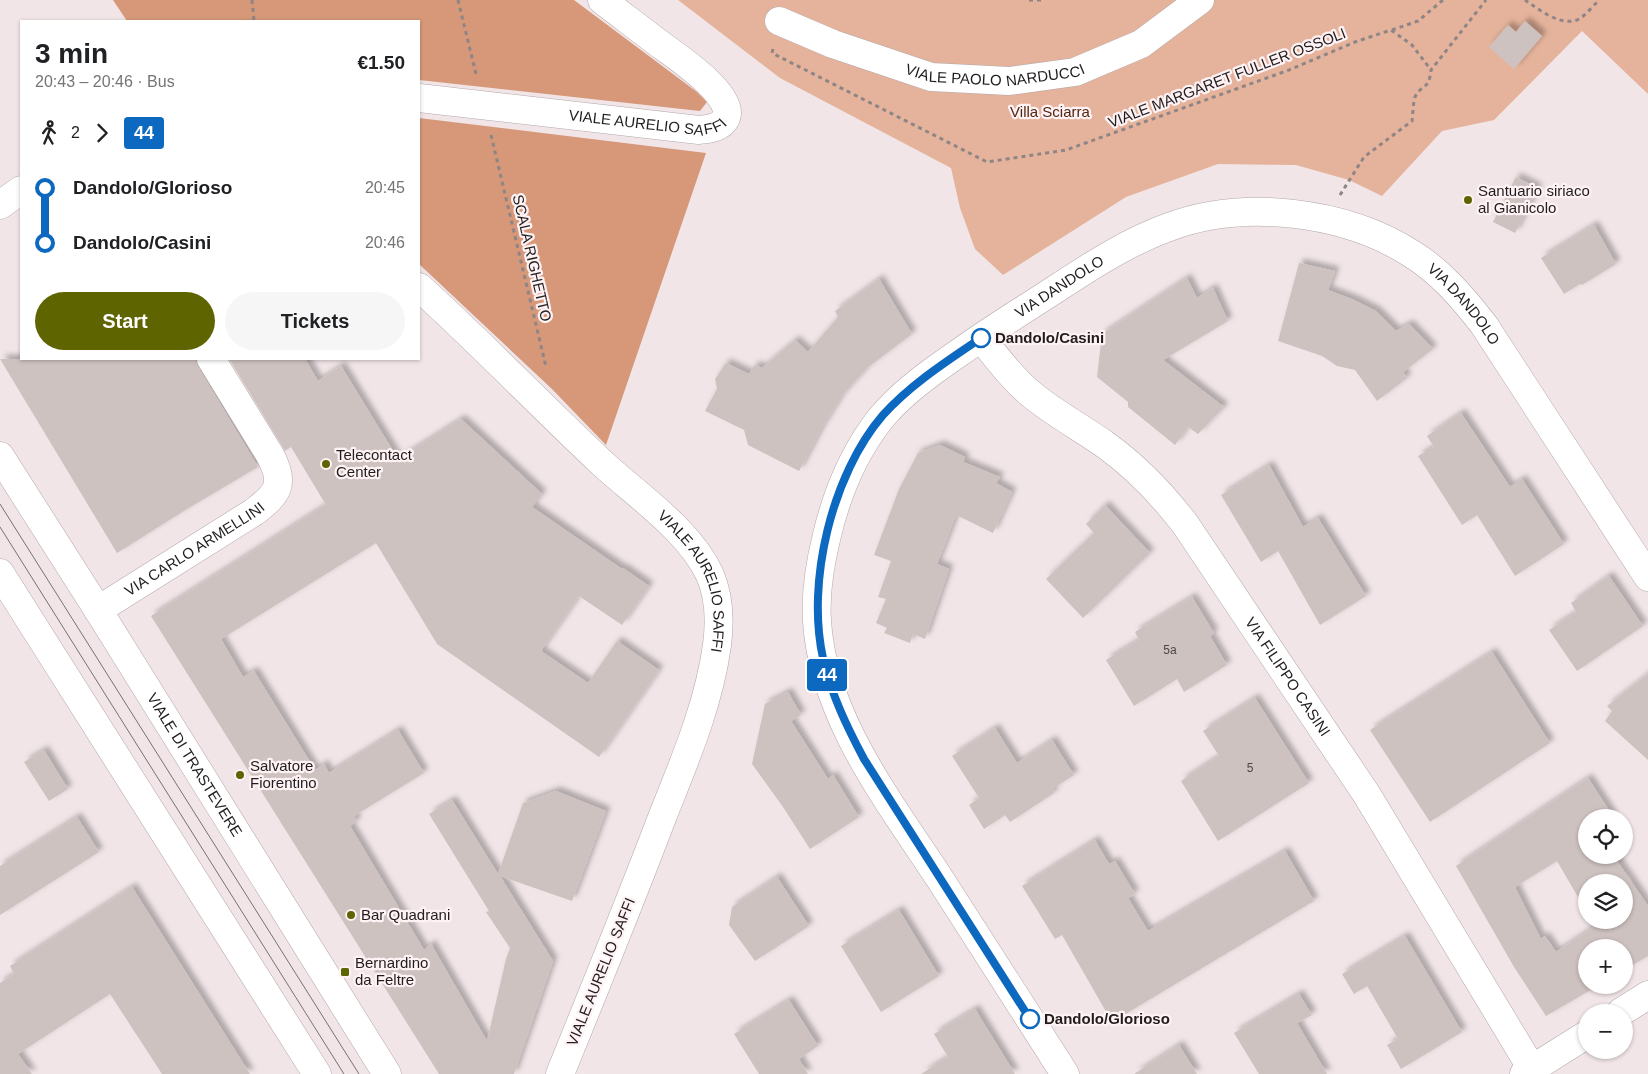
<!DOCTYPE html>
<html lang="en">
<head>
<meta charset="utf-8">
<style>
  :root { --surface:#fff; --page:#f6f6f6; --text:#202124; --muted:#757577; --accent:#5e6400 }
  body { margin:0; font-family:Helvetica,sans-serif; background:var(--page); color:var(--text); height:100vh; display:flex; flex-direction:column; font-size:19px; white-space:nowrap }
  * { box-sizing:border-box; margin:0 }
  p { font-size:16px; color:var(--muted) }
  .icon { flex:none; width:28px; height:28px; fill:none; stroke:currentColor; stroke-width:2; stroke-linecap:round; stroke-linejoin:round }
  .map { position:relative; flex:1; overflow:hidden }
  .details { position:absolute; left:20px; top:20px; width:400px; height:340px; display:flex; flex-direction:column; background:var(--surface); border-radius:0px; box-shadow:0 1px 4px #0004 }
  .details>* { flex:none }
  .badge { padding:0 10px; border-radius:4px; font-size:18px; line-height:32px }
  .controls { position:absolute; left:1578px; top:809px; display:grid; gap:10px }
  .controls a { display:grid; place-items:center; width:55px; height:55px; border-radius:50%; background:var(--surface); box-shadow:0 1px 4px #0004; font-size:25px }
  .map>.badge { position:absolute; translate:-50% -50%; box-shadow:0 0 0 2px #fff }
  .legs { display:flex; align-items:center; gap:8px; height:55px; padding:0 15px; font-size:16px }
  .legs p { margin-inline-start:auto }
  .summary { display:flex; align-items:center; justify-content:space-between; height:85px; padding:0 15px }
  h1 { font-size:28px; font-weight:600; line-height:38px }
  .action { display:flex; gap:10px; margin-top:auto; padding:10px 15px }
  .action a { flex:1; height:58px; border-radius:30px; background:var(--accent); color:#fff; font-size:20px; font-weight:600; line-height:58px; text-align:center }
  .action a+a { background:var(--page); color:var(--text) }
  ul { padding:0 15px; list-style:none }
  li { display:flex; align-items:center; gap:18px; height:55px; font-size:19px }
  li i { display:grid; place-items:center; width:8px; height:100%; margin:0 6px; background:currentColor }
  li i::after { content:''; width:12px; height:12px; margin:-6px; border:4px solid; border-radius:50%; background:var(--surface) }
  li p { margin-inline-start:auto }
  li:first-child i { background:linear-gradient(#0000 50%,currentColor 0) }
  li:last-child i { background:linear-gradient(currentColor 50%,#0000 0) }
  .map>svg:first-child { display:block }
  .green { fill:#e5b39b }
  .forest { fill:#d69878 }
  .building { fill:#cec2c0; fill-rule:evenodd; filter:url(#shadow) }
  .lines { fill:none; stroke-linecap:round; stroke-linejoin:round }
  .street-casing { stroke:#b3a8aa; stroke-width:29 }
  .secondary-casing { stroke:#b3a8aa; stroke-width:29 }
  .path { stroke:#8e8586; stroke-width:3; stroke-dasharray:4 4; stroke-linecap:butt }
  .street { stroke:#fff; stroke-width:28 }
  .secondary { stroke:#fff; stroke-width:28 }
  .tram { stroke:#787071; stroke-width:1 }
  .line-1-casing { stroke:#fff; stroke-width:11 }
  .line-1 { stroke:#0c69bf; stroke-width:8 }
  .poi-dot { fill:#5e6400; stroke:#fef2f4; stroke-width:2 }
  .stop-1-dot { fill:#fff; stroke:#0c69bf; stroke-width:2.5 }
  .labels { text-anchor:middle; stroke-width:4.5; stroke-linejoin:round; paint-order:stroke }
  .number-label { font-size:12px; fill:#4c4646 }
  .street-label { font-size:15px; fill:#211d1d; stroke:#fef2f4 }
  .park-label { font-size:15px; fill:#502710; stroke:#fef2f4 }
  .poi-label { font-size:15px; fill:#211d1d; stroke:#fef2f4; text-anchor:start }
  .stop-label { font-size:15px; font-weight:bold; fill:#211d1d; stroke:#fef2f4; text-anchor:start }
</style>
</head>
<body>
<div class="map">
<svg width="1648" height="1074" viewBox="0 0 1648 1074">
  <defs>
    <filter id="shadow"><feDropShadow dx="4.5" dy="-4.5" stdDeviation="2.5" flood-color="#0004"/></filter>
  </defs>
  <rect width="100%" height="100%" fill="#f1e5e7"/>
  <path class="green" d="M678,0H1648V94L1582,31L1494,120L1442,131L1382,196L1349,180L1296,165L1218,164L1126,197L1003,275L975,249L960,208L951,168L780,78Z"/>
  <path class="forest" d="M113,0H574L697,92L707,102L700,111L419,80V21H127Z
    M419,118L706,153L606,445L552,389L419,264Z"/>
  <path class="building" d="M1525,21L1542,36L1514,69L1489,47L1508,25L1516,32Z
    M1516,177L1538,188L1515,233L1493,222Z
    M1594,225L1616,264L1582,285L1580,284L1564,294L1541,258Z
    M1299,263L1335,271L1328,290L1354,300L1376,311L1396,331L1409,324L1433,349L1403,372L1407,378L1377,401L1355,370L1337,366L1322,356L1278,341Z
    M1187,278L1197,298L1213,288L1228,321L1163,360L1224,407L1198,434L1188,427L1175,445L1128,407V402L1097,377L1102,334Z
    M879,279L912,334L867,368L841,397L821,429L799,471L748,445L744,430L705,411L717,389L715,379L726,363L749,374L755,365L762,368L795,340L808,352L838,317L835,311Z
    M0,359H195L198,367L258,467L187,509L117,553Z
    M229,359H305L318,381L341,366L398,459L461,419L542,494L532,507L622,569L623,568L649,586L622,625L579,596L541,651L588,683L617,641L659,670L599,757L437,644L376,543L221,639L243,677L254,671L315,770L324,764L329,773L398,730L424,773L354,816L357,821L350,826L424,950L431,944L487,1041L506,959L510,948L486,912L489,911L429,814L452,800L498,874L523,803L556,791L606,811L572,901L500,876L553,961L514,1074H439L151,616L326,505L291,447L285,451Z
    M1461,413L1510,487L1522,479L1564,544L1515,576L1477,515L1462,525L1418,456L1434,447L1427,436Z
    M940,445L965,457L963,462L1000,477L996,483L1012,492L993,533L956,515L937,564L949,569L925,639L913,634L910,643L884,633L887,628L876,623L886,599L878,597L891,561L874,555L899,489L918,453Z
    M1269,465L1303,527L1318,518L1366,596L1320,625L1278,551L1261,562L1221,495Z
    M1105,505L1150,553L1083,618L1046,579L1094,533L1086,524Z
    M1609,576L1643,626L1577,671L1549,630L1576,612L1571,603Z
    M1192,597L1214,633L1210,636L1227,665L1184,692L1177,679L1134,706L1106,660L1139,640L1135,632Z
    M1492,652L1550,743L1430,822L1370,730Z
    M1648,674V760L1605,721L1612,711L1607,706Z
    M788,692L801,715L791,721L828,779L833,775L859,817L810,849L783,807L752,764L765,704Z
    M1255,698L1309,783L1218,841L1181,781L1219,756L1203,731Z
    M995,728L1017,763L1052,740L1074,775L1052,789L1054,793L1010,822L1005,815L984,829L969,805L979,798L952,756Z
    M44,750L68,789L49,801L24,762Z
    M1588,778L1614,818H1586V855H1613L1648,906V956L1624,970V948H1586V985H1599L1546,1016L1514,967L1456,866ZM1557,861L1586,911V882H1624V920H1591L1595,926L1556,952L1545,936L1541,939L1515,887Z
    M77,817L99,852L0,915V866Z
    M1095,840L1109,864L1115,861L1135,894L1128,898L1148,931L1285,851L1314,901L1112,1022L1062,935L1055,939L1022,886Z
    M777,877L809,926L755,961L729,925L732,907Z
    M132,887L250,1074H162L110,994L18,1054L32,1074H0V983L14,974L10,966Z
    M899,910L939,976L881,1012L841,946Z
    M1405,936L1462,1032L1401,1069L1387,1045L1398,1039L1367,986L1354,994L1342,974Z
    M1299,994L1312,1015L1297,1023L1327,1074H1259L1234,1033Z
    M789,1000L818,1046L799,1059L808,1074H759L734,1034Z
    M975,1009L1015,1074H921L948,1057L934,1034Z
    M1179,1045L1197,1074H1134Z"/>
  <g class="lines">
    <defs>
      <g id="street">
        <path id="s1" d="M779,21L833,44L931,77L1009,81L1075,72L1141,44L1200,0"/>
        <path id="s2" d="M419,98L699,130C709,129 721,128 726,118C736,95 673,54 657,42C639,28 620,14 602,0"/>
        <path d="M0,205L21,190"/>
        <path id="s3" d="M419,287C482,344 541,406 603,464C638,496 690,531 710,575C719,596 720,622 717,645C709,704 685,760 663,815C630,902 595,988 560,1074"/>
        <path id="s4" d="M981,338C997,358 1012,378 1031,394C1055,414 1082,428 1107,446C1137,468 1162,494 1185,524L1367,795L1532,1069"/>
        <path id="s5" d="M98,610L254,512C279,493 285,484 270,455L211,359"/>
        <path d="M1621,1012L1648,995"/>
        <path d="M1524,1074L1586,1035"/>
      </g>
      <g id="secondary">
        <path id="s6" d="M0,456L98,610L387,1074"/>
        <path d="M0,573L317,1074"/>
        <path id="s7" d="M1065,1074C1023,1009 982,944 940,879C889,801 823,718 817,621C815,592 820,563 827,535C837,493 854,452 881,418C901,394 927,375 953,357C978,339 1004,322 1031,305C1075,277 1119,245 1169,227C1244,199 1345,211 1412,254C1441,272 1463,298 1484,325L1648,577"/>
      </g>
    </defs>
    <use href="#street" class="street-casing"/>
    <use href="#secondary" class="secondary-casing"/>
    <path class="path" d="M252,0L254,21
      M458,0L476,74
      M1029,0H1041
      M1525,0C1538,9 1562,28 1579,19C1586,15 1593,6 1599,0
      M1392,30L1418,21L1443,0
      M773,49L772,53L987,162L1066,150L1289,70L1355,42L1391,30L1412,45L1431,70
      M491,135L546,367
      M1340,195L1364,157L1412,121C1413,114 1413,103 1415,97C1421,84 1429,91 1431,70L1486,0"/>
    <use href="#street" class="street"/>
    <use href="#secondary" class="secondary"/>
    <path class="tram" d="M0,504L359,1074
      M0,527L344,1074"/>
  </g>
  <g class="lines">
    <defs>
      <path id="line-1" d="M981,338C947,361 911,384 883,415C832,474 806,582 823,658C831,694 847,727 864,759L1030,1019"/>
    </defs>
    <use href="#line-1" class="line-1-casing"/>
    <use href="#line-1" class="line-1"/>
  </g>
  <g class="poi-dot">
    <circle cx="1468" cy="200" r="5"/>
    <circle cx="326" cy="464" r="5"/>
    <circle cx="240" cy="775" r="5"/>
    <circle cx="351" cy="915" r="5"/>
    <rect x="340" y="967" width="10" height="10" rx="2.5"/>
  </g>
  <g class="stop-1-dot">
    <circle cx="981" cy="338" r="9"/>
    <circle cx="1030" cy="1019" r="9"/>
  </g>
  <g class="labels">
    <g class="number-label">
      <text x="1170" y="654">5a</text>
      <text x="1250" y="772">5</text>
    </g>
    <g class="street-label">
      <text dy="5" stroke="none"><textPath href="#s1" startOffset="226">VIALE PAOLO NARDUCCI</textPath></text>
      <text transform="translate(1227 78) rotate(-21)" y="5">VIALE MARGARET FULLER OSSOLI</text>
      <text dy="5" stroke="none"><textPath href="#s2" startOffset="230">VIALE AURELIO SAFFI</textPath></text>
      <text transform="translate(532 258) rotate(77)" y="5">SCALA RIGHETTO</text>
      <text dy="5" stroke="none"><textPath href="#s7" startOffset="960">VIA DANDOLO</textPath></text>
      <text dy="5" stroke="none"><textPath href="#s7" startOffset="1410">VIA DANDOLO</textPath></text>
      <text dy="5" stroke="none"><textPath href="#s5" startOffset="114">VIA CARLO ARMELLINI</textPath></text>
      <text dy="5" stroke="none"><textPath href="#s3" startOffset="410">VIALE AURELIO SAFFI</textPath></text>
      <text dy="5" stroke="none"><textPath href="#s4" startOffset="462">VIA FILIPPO CASINI</textPath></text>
      <text dy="5" stroke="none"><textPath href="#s6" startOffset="365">VIALE DI TRASTEVERE</textPath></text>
      <text transform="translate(601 972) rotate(-68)" y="5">VIALE AURELIO SAFFI</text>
    </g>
    <g class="park-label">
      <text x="1050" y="117">Villa Sciarra</text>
    </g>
    <g class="poi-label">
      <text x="1478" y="196">Santuario siriaco<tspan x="1478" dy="17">al Gianicolo</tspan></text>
      <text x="336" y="460">Telecontact<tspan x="336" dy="17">Center</tspan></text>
      <text x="250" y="771">Salvatore<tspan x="250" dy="17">Fiorentino</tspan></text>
      <text x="361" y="920">Bar Quadrani</text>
      <text x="355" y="968">Bernardino<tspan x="355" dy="17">da Feltre</tspan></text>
    </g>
    <g class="stop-label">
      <text x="995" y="343">Dandolo/Casini</text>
      <text x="1044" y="1024">Dandolo/Glorioso</text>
    </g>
  </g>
</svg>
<div class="controls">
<a><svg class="icon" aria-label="locate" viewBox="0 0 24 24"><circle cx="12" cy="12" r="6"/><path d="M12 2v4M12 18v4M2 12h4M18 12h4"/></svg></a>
<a><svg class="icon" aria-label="layers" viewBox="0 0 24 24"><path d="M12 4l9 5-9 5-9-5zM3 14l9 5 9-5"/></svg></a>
<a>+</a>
<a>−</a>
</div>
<b class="badge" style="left:827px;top:675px;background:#0c69bf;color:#fff">44</b>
<section class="details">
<div class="summary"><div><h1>3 min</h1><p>20:43 – 20:46 · Bus</p></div><b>€1.50</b></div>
<div class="legs"><svg class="icon" aria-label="walk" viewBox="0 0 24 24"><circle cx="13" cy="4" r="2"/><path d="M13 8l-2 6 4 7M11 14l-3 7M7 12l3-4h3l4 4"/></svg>2<svg class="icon" aria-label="forward" viewBox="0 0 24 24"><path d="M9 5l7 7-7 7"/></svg><b class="badge" style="background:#0c69bf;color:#fff">44</b></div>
<ul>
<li><i style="color:#0c69bf"></i><b>Dandolo/Glorioso</b><p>20:45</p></li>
<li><i style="color:#0c69bf"></i><b>Dandolo/Casini</b><p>20:46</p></li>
</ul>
<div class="action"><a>Start</a><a>Tickets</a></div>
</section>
</div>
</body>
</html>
